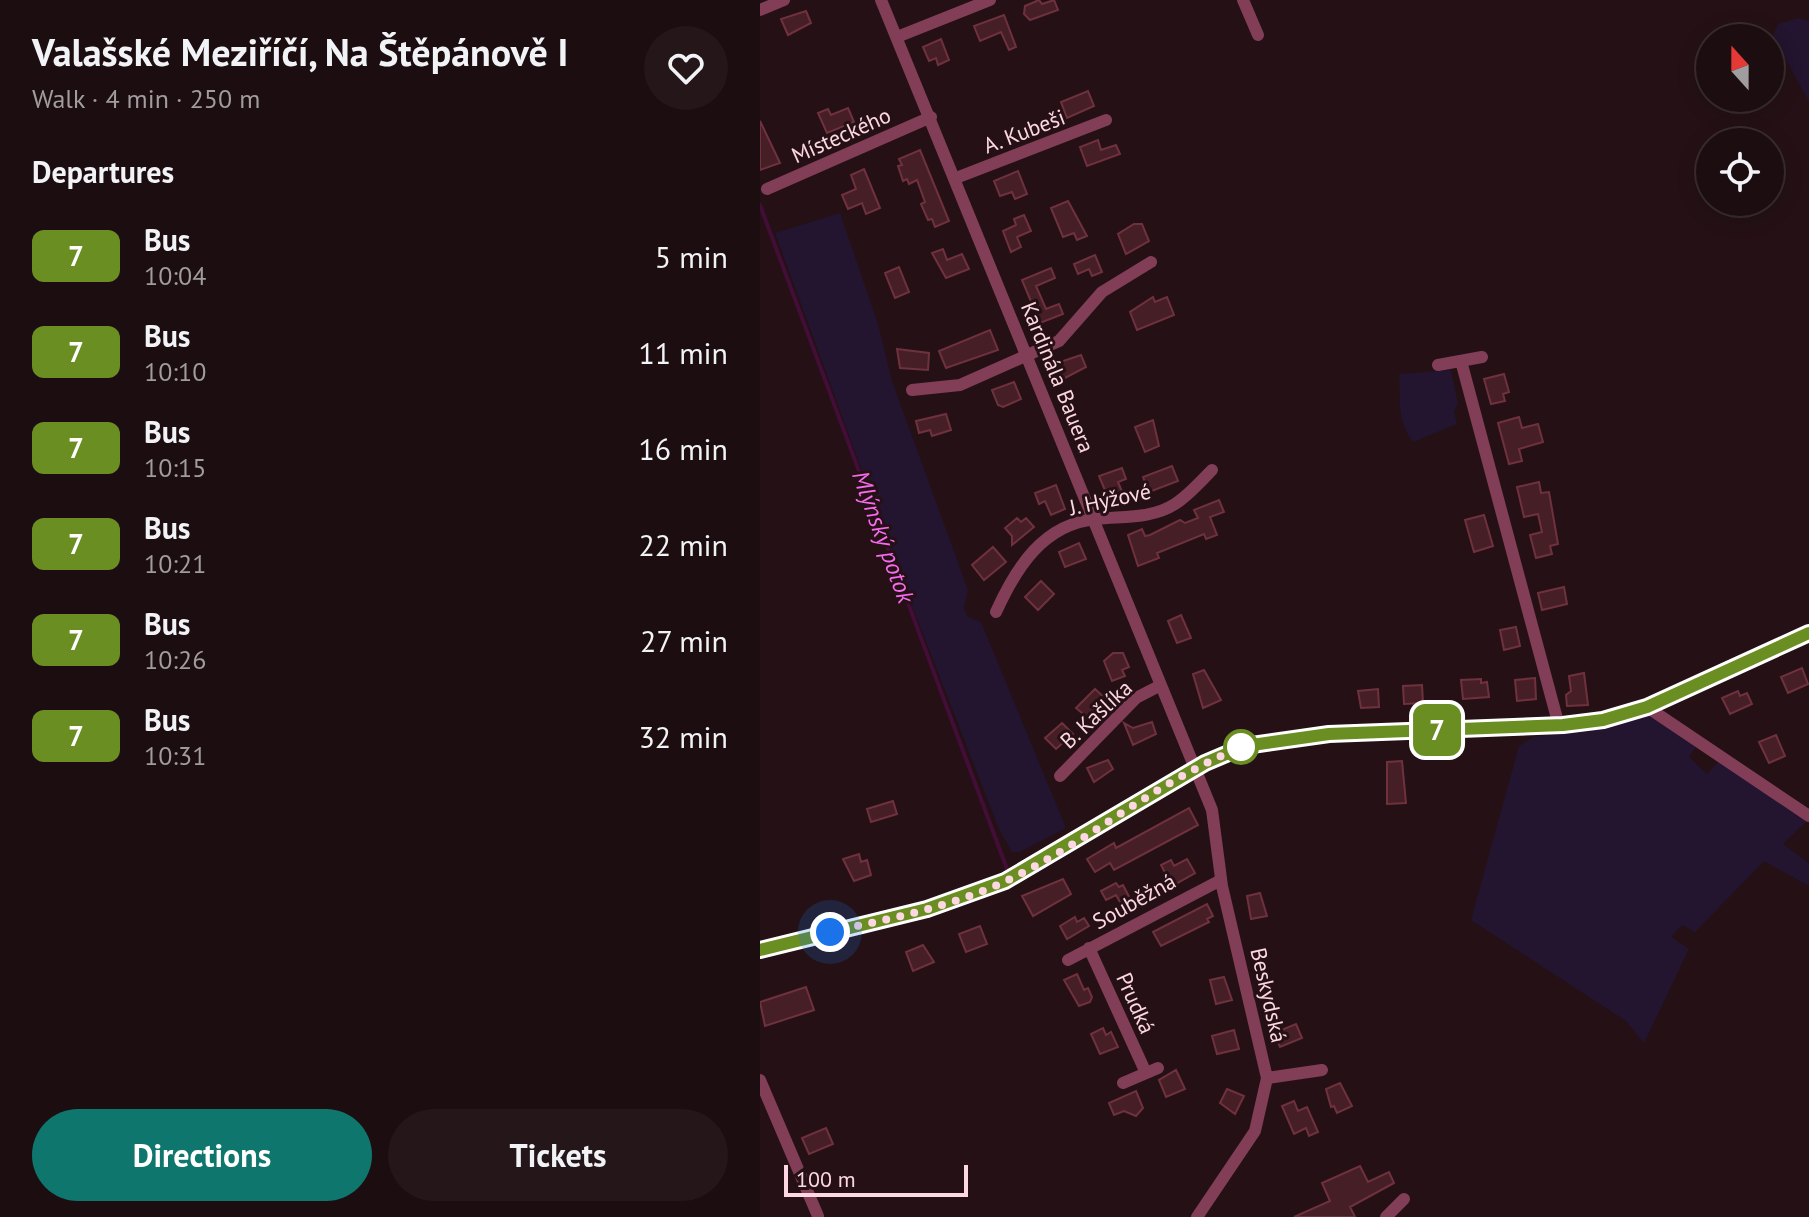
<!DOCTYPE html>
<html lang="en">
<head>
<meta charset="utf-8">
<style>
  :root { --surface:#1c0d10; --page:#251619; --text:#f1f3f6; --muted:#a09c9f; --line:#3a2d30; --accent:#0f766e }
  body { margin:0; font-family:"PT Sans",sans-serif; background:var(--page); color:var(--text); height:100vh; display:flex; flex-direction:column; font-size:30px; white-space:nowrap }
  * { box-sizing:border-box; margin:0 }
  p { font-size:26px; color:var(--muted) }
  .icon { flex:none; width:44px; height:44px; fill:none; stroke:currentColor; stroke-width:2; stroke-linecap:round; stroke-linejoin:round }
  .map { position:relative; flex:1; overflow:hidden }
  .panel { display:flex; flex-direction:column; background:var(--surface); width:760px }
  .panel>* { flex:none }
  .badge { padding:0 16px; border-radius:12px; font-size:28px; line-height:52px }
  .needle { width:52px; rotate:339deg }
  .controls { position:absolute; left:936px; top:24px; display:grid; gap:16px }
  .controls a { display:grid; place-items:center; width:88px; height:88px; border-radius:50%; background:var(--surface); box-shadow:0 4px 20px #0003,0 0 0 2px var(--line); font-size:40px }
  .scale { position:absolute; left:24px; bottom:20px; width:184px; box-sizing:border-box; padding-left:8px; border:4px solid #fdd7e2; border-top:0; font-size:22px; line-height:28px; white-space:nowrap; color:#fdd7e2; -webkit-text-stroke:6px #251115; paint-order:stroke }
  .you { position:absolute; width:40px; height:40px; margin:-20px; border:6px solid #fff; border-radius:50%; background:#1a73e8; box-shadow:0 0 0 12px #1a73e833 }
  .map>.badge { position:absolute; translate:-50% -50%; box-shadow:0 0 0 4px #fff }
  h2 { padding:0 32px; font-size:30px; line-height:72px }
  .round { display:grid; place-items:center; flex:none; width:84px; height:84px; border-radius:42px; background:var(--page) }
  .summary { display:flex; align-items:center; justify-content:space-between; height:136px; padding:0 32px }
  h1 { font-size:38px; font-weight:700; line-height:60px }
  .cta { display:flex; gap:16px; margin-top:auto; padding:16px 32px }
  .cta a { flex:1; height:92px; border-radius:48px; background:var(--accent); color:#fff; font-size:32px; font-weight:700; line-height:92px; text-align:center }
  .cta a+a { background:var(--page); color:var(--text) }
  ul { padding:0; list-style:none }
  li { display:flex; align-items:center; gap:24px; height:96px; padding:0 32px }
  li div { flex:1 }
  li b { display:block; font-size:30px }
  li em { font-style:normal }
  li .badge { min-width:88px; font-weight:700; text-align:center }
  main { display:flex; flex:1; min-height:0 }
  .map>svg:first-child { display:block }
  .green { fill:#23142f }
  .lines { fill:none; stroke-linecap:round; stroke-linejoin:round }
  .stream { stroke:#420d36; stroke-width:4 }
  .building { fill:#451e26; stroke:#70313e; stroke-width:2 }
  .minor { stroke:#823e57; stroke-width:12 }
  .line-casing { stroke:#fff; stroke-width:18 }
  .line { stroke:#6b8e23; stroke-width:12 }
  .walk { stroke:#fdd7e2; stroke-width:8; stroke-dasharray:0 14.4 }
  .stop-dot { fill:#fff; stroke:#6b8e23; stroke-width:4 }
  .labels { text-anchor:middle; stroke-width:6; stroke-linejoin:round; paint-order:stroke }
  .street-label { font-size:22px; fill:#fdd7e2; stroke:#251115 }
  .water-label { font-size:24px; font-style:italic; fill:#f76bef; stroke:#251115 }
</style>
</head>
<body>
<main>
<section class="panel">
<div class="summary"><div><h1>Valašské Meziříčí, Na Štěpánově I</h1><p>Walk · 4 min · 250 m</p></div><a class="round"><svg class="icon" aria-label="heart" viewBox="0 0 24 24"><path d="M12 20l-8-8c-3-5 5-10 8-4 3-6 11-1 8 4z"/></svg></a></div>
<h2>Departures</h2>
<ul>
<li><span class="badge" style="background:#6b8e23;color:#fff">7</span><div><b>Bus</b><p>10:04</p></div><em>5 min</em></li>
<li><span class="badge" style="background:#6b8e23;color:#fff">7</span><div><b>Bus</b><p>10:10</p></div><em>11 min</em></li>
<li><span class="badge" style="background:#6b8e23;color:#fff">7</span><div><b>Bus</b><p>10:15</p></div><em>16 min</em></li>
<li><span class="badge" style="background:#6b8e23;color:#fff">7</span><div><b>Bus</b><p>10:21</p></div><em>22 min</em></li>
<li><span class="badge" style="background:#6b8e23;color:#fff">7</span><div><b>Bus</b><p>10:26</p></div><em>27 min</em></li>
<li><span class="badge" style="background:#6b8e23;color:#fff">7</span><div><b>Bus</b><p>10:31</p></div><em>32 min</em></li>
</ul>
<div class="cta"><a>Directions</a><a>Tickets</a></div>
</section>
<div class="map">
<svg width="1049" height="1217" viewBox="0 0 1049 1217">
  <rect width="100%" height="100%" fill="#251115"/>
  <path class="green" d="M1038,18L1049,21V102L1013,35L1018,24Z
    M80,213L118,324L132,381L208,590L204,608L208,617L221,622L306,828L260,852H252L239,829L140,575L15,233Z
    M691,370L698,404L694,411L697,424L653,442C636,419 641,400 639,374Z
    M893,713L938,744L929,757L947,774L960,760L1047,821L1023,844L1049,863V886L1004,861L935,932L922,925L911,937L929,949L884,1043L866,1021L711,920L759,746L773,737L833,731Z"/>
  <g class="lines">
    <path class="stream" d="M0,205L247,869"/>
  </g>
  <path class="building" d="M279,0L282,4L294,0L298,10L270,20L264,14L265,6Z
    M46,11L51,23L28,35L21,19Z
    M244,15L256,47L249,50L241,32L220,41L214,26Z
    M181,39L189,60L178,65L176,58L169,61L163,47Z
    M328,91L334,106L307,118L301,102Z
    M88,108L94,122L67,133L58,113L68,109L71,115Z
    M0,121L20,163L0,170Z
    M338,140L341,150L356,145L360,154L327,166L320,147Z
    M160,150L189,221L175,227L172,219L168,220L161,204L165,202L157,180L149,184L147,179L143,181L138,166L142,165L139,159Z
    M104,169L120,208L106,214L102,203L88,209L82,195L96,189L91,175Z
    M258,171L267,194L255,199L252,192L240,196L234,181Z
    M308,201L327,236L317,240L314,233L303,237L291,208Z
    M264,215L271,231L257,237L261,247L251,252L243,231L256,225L254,219Z
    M374,224H382L389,241L366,254L358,234Z
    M183,249L187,260L202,254L209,269L186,278L172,253Z
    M335,255L342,272L332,276L329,269L318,274L314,264Z
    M139,267L149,292L135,298L125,273Z
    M291,268L295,278L276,286L286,309L299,304L303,314L280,323L262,280Z
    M393,297L395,302L407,297L414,315L377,330L370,312Z
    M230,330L238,350L186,368L179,351Z
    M137,349L169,353L168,370L140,368Z
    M321,355L326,367L303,379L297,363Z
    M744,374L749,392L743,394L745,401L731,404L724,379Z
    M254,382L261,399L243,407L238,405L232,390Z
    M186,414L191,430L172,436L170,430L159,433L156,421Z
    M759,417L762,428L778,424L783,442L759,449L762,461L749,464L738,423Z
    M393,420L399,446L385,452L375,427Z
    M412,466L418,481L389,492L383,477Z
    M362,468L366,479L358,482L363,494L349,500L339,476Z
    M779,482L781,493L789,492L798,544L790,546L792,554L776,558L770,535L782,532L778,514L764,517L757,487Z
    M296,485L305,509L291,515L285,501L279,504L275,493Z
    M459,500L464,512L450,517L457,535L446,539L444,534L397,553L399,558L378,566L368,535L382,529L385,536L390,535L420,520L425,523L438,518L434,510Z
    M724,515L733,546L714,552L705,520Z
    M257,518L261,522L266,518L274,527L252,545V536L245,528Z
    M319,543L326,559L305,567L299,552Z
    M233,547L246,562L224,580L212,565Z
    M281,581L294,594L278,610L265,597Z
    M804,587L807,604L782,610L778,593Z
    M421,615L431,638L417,643L408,621Z
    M756,627L760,646L744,650L740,630Z
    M353,653H363L369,667L362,670L365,676L352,681L344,661Z
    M1042,668L1048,684L1028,693L1021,677Z
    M444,670L461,700L443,708L433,674Z
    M824,673L828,705L807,706L806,695L811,691L809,676Z
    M775,678L776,699L757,701L755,680Z
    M721,679V683L727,682L729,697L703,699L701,680Z
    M662,685L663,703L644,704L643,686Z
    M335,689L346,699L329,719L316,708Z
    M618,689L619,707L601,708L598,691Z
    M978,691L980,696L987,693L992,704L970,714L962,698Z
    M392,722L396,734L373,745L364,723L373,728Z
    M302,723L313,734L296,749L285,738Z
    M1016,735L1025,756L1009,763L999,742Z
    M348,760L353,769L334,782L327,768Z
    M642,761L646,803L627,804V762Z
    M133,801L137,814L111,822L107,809Z
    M429,808L438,825L354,870L350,863L335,872L327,859L354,843L356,848Z
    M99,854L101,862L107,860L111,875L94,881L83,859Z
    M427,859L435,873L412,886L401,865L411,860L414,866Z
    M303,879L311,894L273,916L262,896Z
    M356,883L359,887L363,885L374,906L365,911L356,895L346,900L341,891Z
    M500,893L507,916L491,919L487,896Z
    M447,904L453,916L447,919L449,922L401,946L393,932Z
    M315,917L317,922L324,918L329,926L307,939L300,926Z
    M220,926L227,944L206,952L199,934Z
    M163,945L174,962L153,971L146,952Z
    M317,974L324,990L328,988L332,997L330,1002L319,1006L304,980Z
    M464,977L472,1000L456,1004L450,980Z
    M46,987L54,1010L5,1026L0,1002Z
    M536,1024L542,1038L520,1047L514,1033Z
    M343,1028L346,1035L351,1032L358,1047L340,1054L331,1034Z
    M474,1030L479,1049L457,1054L452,1036Z
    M416,1070L425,1089L406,1097L399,1080Z
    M580,1083L592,1106L577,1113L574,1106L571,1107L566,1089Z
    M467,1089L484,1096L475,1114L460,1103Z
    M376,1091L383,1108L376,1116L364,1111L354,1115L349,1103Z
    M534,1101L538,1111L547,1107L558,1132L549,1136L546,1128L534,1134L522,1106Z
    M66,1128L73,1144L49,1154L42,1138Z
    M600,1166L608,1182L629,1172L634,1183L590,1207L595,1217H534L570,1201L562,1183Z"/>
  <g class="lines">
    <path class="minor" d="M121,0L452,810L462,886L507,1078L495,1131L437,1217
      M483,0L498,35
      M0,10L24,0
      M137,37L230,0
      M196,178L346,120
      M7,189L171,117
      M701,361L799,726
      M678,365L722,357
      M152,390L200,385L299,341L342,292L391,262
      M236,612C256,568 283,524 336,519C362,516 392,519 415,504C429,495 441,481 452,470
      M887,707L1049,816
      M300,776L376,698L401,685
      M329,948L386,1073
      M0,950L167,909L245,881L445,763L485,746L569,734L803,725C890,720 972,668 1049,633
      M308,960L461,880
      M507,1078L562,1070
      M0,1080L58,1216
      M363,1083L398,1068
      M626,1217L644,1199"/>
  </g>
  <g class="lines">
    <defs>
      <path id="line" d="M0,950L167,909L245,881L445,763L485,746L569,734L803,725L843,720L887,707L1049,633"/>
    </defs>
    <use href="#line" class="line-casing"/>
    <use href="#line" class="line"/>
    <path class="walk" d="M70,932C129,919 191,907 246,881C329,842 399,779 485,746L481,747"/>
  </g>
  <circle class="stop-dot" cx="481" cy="747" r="16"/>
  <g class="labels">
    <g class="street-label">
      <text transform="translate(264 131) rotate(-21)" y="8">A. Kubeši</text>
      <text transform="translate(81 135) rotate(-24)" y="8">Místeckého</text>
      <text transform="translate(298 377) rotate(68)" y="8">Kardinála Bauera</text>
      <text transform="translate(350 499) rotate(-12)" y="8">J. Hýžové</text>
      <text transform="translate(336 714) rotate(-43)" y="8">B. Kašlíka</text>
      <text transform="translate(374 901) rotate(-29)" y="8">Souběžná</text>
      <text transform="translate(509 995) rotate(77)" y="8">Beskydská</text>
      <text transform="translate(376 1003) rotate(66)" y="8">Prudká</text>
    </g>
    <g class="water-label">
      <text transform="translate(123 537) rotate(70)" y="8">Mlýnský potok</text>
    </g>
  </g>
</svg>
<div class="controls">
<a><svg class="needle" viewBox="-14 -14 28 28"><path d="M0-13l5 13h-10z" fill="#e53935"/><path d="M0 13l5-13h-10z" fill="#a09c9f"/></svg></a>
<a><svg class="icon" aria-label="locate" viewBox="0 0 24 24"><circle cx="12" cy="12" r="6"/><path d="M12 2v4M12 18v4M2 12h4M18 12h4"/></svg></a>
</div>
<div class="scale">100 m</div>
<div class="you" style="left:70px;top:932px"></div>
<b class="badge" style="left:677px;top:730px;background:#6b8e23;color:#fff">7</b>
</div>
</main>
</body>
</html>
